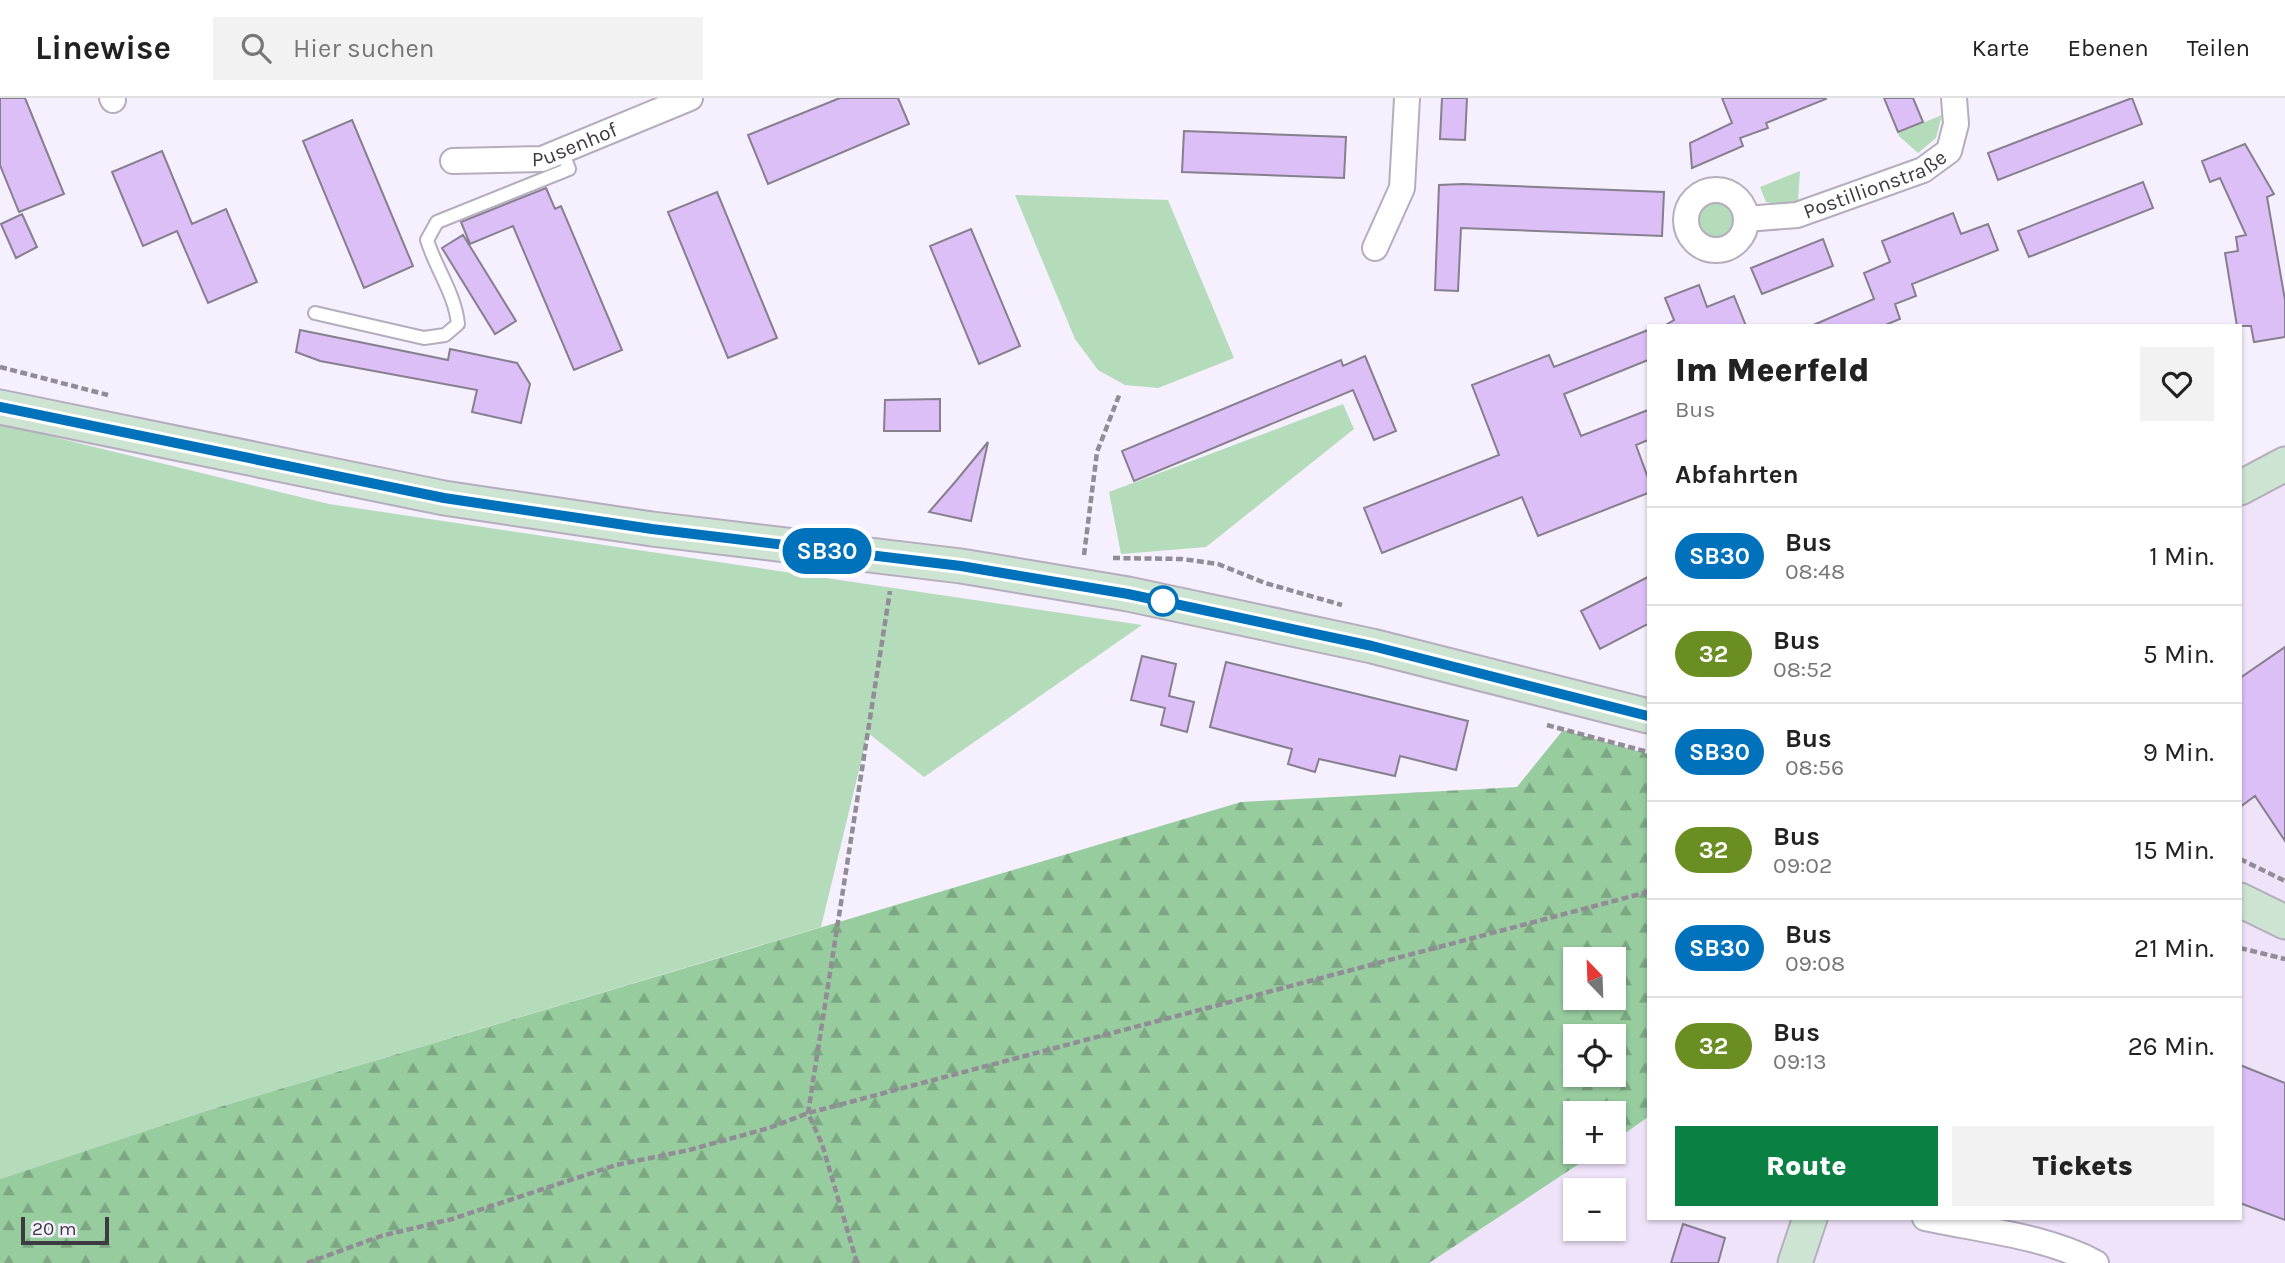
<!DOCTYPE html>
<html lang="de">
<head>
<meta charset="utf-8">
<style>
  :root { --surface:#fff; --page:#f2f2f2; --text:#222; --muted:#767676; --line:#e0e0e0; --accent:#0b8043 }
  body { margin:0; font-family:Karla,sans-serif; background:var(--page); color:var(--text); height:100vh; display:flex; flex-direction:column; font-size:26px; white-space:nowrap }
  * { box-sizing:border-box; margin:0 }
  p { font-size:23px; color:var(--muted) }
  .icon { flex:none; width:38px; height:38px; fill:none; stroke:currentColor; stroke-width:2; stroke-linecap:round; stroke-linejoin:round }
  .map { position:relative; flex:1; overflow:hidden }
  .sheet { position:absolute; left:1647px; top:226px; width:595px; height:896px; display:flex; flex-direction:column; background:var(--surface); border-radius:0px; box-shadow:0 2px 5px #0004 }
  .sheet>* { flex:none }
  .badge { padding:0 14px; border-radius:23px; font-size:24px; line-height:46px }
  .needle { width:46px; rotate:337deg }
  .buttons { position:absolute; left:1563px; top:849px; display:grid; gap:14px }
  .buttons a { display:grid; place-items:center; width:63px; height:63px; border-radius:0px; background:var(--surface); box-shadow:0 2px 5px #0004; font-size:35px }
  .scale { position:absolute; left:21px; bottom:18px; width:88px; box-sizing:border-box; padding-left:7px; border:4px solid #3d3a41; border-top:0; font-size:19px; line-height:24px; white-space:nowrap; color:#3d3a41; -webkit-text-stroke:5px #f6effd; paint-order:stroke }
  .map>.badge { position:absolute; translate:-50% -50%; box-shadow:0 0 0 4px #fff }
  h2 { padding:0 28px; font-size:26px; line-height:63px }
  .round { display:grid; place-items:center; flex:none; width:74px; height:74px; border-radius:0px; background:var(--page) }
  .summary { display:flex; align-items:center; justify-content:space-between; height:119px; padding:0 28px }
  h1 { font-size:33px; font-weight:800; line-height:52px }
  .primary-button { display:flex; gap:14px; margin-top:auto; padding:14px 28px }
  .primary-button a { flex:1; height:80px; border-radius:0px; background:var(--accent); color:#fff; font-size:28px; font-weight:800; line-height:80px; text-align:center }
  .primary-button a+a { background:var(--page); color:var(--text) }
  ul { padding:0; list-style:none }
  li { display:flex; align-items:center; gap:21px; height:98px; padding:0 28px; border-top:2px solid var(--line) }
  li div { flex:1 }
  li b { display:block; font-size:26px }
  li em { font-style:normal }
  li .badge { min-width:77px; font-weight:700; text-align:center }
  header { display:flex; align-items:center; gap:42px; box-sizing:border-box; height:98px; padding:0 35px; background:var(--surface); border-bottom:2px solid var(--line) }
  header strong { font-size:33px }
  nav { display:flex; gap:38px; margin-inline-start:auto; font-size:24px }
  .search { width:490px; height:63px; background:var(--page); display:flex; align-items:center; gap:18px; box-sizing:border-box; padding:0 24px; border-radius:0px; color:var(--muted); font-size:26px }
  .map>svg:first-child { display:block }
  .built { fill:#efe3fa; fill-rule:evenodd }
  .green { fill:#b4dbba }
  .forest { fill:url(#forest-firs); fill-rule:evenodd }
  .building { fill:#ddbff8; stroke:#867f8e; stroke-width:2 }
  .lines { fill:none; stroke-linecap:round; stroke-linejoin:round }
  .lane-casing { stroke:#b5adbd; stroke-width:16 }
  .street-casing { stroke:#b5adbd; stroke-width:28 }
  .secondary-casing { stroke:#b5adbd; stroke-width:37 }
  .path { stroke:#918c96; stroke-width:4.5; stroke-dasharray:7 3.5; stroke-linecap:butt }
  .lane { stroke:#fff; stroke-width:12 }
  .street { stroke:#fff; stroke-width:24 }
  .secondary { stroke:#cce4d1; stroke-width:33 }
  .line-casing { stroke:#fff; stroke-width:16 }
  .line { stroke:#0072bc; stroke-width:10 }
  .stop-dot { fill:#fff; stroke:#0072bc; stroke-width:3.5 }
  .labels { text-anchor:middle; stroke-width:5; stroke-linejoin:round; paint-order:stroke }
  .street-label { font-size:21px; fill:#3d3a41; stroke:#f6effd }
</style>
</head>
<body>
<header>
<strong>Linewise</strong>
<div class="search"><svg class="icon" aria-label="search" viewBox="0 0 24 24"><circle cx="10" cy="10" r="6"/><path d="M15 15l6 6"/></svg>Hier suchen</div>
<nav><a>Karte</a><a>Ebenen</a><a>Teilen</a></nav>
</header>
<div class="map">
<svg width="2285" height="1165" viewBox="0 0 2285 1165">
  <defs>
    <pattern id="forest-firs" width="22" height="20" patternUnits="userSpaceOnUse" patternTransform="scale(1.75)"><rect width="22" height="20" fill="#97cc9f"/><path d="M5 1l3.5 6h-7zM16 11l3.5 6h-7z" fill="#7ca783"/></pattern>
  </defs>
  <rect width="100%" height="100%" fill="#f6effd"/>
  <path class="built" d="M2285,368V1165H1429L1597,1054H1614V1043L1648,1019V1120H2240V391ZM1575,1092H1614V1130H1575Z"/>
  <path class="green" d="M1942,17L1936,40L1918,55L1899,38L1898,35Z
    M1800,73L1798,103L1781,107L1766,104L1760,89Z
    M1015,97L1168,102L1234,260L1158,290L1125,287L1098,272L1075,241Z
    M1695 122a19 19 0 1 1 38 0a19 19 0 1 1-38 0Z
    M1343,306L1354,331L1206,449L1121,456L1109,394Z
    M0,326L329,406L1142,527L924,679L868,635L821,829L206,1013L0,1081Z"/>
  <path class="forest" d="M1563,632L1648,656V1019L1614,1043V1015H1575V1054H1597L1429,1165H0V1081L206,1013L1241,704L1517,689ZM1575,861H1614V900H1575ZM1575,938H1614V976H1575Z"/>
  <path class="building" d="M0,0H25L64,96L19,114L0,67Z
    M840,0H898L909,26L768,86L748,37Z
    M1442,0H1467L1465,42L1440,41Z
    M1722,0H1825L1826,1L1766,25L1768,30L1740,40L1743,48L1692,70L1690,45L1732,25Z
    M1884,0H1913L1923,24L1898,34Z
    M2132,0L2142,26L1998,82L1988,55Z
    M352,22L413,168L364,190L303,43Z
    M1184,33L1346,39L1344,80L1182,74Z
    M2245,46L2274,96L2267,99L2285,202V239L2254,244L2251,228H2237L2225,155L2238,153L2236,139L2246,137L2220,80L2210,84L2202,63Z
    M162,53L192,126L226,111L257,184L208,205L177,133L143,148L112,74Z
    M2143,84L2153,110L2029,159L2018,133Z
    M1463,86L1664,94L1662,138L1461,130L1458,193L1435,192L1439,87Z
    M546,90L555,111L561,108L622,252L574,272L513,128L470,146L461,124Z
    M717,94L777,240L728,260L668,114Z
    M1953,115L1961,136L1988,126L1998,152L1912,186L1916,198L1895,206L1900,221L1883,228H1811L1874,201L1864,175L1890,164L1882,143Z
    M22,116L37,149L16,160L1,126Z
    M971,131L1020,248L979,266L930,148Z
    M463,137L516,223L495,236L442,150Z
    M1823,141L1833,168L1762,196L1751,170Z
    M1699,187L1707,209L1734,198L1746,228H1664L1674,222L1665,200Z
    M300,232L448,262L450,251L517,265L530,286L521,325L472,314L477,292L320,263L296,254Z
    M1648,232V262L1564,296L1581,338L1648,312V342L1636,347L1648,380V395L1538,438L1522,399L1382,455L1364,410L1499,357L1472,287L1549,257L1554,269Z
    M1365,258L1396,333L1374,342L1353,292L1134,383L1122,353L1341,262L1343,268Z
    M940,301V333H884L885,302Z
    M988,344L971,423L929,414L956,383Z
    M1648,479V526L1600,551L1581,513Z
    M2285,549V743L2255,698L2240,709V580Z
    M1142,558L1176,566L1169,598L1194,604L1187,634L1161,627L1165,610L1131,602Z
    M1226,564L1468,623L1456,672L1400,658L1395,678L1319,661L1315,674L1288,666L1292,651L1210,629Z
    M2240,967L2285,985V1122L2240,1105Z
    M1683,1126L1725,1140L1718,1165H1671Z"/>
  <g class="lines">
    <defs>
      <path id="lane" d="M315,215L424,240L445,237L458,226C455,196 436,171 427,142L437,124L569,71L562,53"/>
      <g id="street">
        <path d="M112,0L113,2"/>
        <path id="s1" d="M453,63L542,61L690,0"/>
        <circle cx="1716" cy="122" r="30"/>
        <path id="s2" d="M1746,121L1797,117L1923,72L1949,53L1956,26L1954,0"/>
        <path d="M1375,150L1402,90L1407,0"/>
        <path d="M1925,1120C1981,1132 2046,1138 2096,1165"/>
      </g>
      <path id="secondary" d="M0,309L444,400L652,431L961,468L1128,496L1372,548L1648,618
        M2240,390L2285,366
        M2240,802L2285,824
        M1795,1165L1810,1120"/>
    </defs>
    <use href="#lane" class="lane-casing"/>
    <use href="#street" class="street-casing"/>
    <use href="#secondary" class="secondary-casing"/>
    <path class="path" d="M0,269L108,297
      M1084,457L1097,354L1120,295
      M1113,460L1182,461L1218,466L1265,485L1342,507
      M1547,627L1648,654
      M2240,761L2285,783
      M2240,850L2285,861
      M307,1165L381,1138L452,1121L616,1067L689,1052L769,1030L808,1015L1648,794
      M857,1165L822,1046L808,1015L890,493"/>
    <use href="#lane" class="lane"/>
    <use href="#street" class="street"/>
    <use href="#secondary" class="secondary"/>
  </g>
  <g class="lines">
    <defs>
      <path id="line" d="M0,309L444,400L652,431L961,468L1128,496L1372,548L1648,618"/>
    </defs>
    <use href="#line" class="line-casing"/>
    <use href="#line" class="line"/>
  </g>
  <circle class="stop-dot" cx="1163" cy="503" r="14"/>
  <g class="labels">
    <g class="street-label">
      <text dy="7" stroke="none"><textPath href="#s1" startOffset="124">Pusenhof</textPath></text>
      <text dy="7" stroke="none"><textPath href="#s2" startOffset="135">Postillionstraße</textPath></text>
    </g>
  </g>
</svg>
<div class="buttons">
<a><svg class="needle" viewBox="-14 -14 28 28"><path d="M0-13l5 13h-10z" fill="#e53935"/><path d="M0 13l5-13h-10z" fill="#767676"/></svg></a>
<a><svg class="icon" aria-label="locate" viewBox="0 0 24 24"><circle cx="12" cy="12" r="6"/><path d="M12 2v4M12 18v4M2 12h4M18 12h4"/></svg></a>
<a>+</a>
<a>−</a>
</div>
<div class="scale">20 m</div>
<b class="badge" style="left:827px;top:453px;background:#0072bc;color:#fff">SB30</b>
<section class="sheet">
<div class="summary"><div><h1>Im Meerfeld</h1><p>Bus</p></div><a class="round"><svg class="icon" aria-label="heart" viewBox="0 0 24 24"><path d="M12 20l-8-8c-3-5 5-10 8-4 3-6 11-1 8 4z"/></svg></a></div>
<h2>Abfahrten</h2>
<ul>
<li><span class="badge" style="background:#0072bc;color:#fff">SB30</span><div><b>Bus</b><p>08:48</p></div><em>1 Min.</em></li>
<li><span class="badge" style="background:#6b8e23;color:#fff">32</span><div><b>Bus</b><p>08:52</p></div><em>5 Min.</em></li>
<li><span class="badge" style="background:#0072bc;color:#fff">SB30</span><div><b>Bus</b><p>08:56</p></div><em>9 Min.</em></li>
<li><span class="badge" style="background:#6b8e23;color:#fff">32</span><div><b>Bus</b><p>09:02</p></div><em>15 Min.</em></li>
<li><span class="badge" style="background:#0072bc;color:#fff">SB30</span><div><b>Bus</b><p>09:08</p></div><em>21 Min.</em></li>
<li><span class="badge" style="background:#6b8e23;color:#fff">32</span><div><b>Bus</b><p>09:13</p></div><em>26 Min.</em></li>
</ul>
<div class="primary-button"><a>Route</a><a>Tickets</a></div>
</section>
</div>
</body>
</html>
